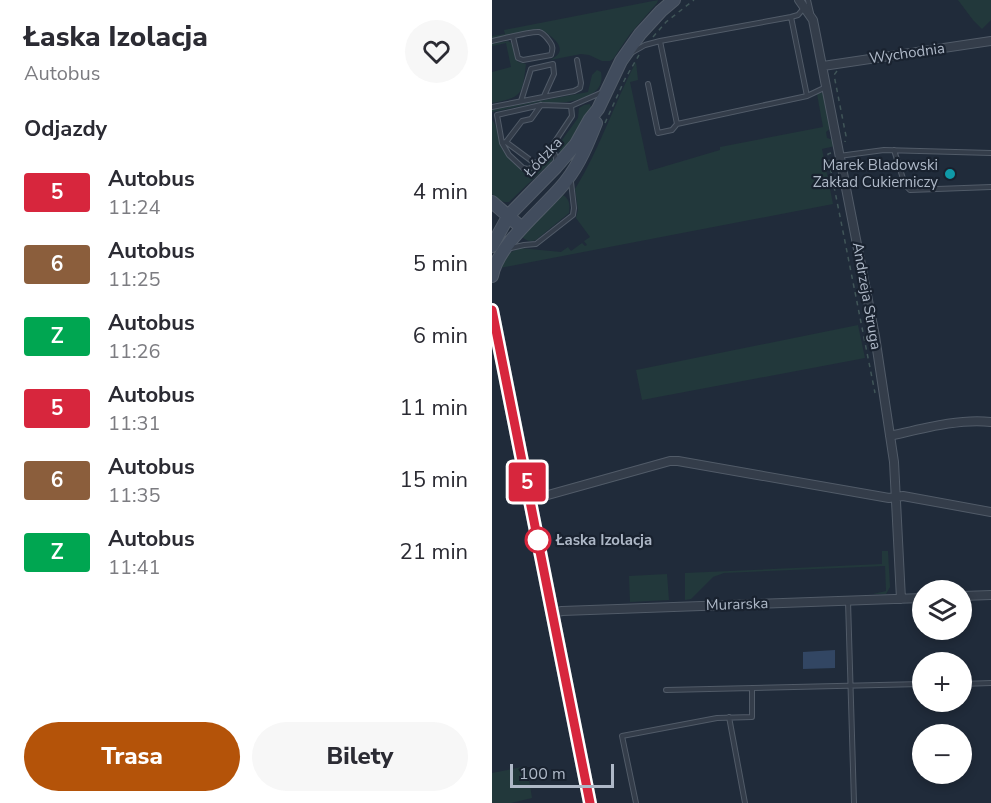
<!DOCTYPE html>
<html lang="pl">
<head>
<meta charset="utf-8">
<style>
  :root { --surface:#fff; --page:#f7f7f7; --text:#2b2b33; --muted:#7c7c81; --accent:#b45309 }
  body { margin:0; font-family:"Nunito Sans",sans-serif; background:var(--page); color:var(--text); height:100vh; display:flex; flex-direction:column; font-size:22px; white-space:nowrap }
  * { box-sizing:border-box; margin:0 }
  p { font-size:20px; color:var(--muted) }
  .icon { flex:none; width:33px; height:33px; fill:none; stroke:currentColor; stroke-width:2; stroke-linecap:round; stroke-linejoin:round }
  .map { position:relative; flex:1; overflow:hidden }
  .sheet { display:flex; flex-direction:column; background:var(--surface); width:492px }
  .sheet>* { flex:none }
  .badge { padding:0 12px; border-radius:4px; font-size:21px; line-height:39px }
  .fabs { position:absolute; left:420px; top:580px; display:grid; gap:12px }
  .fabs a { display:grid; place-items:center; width:60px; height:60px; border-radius:50%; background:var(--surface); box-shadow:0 3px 9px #0003; font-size:30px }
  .scale { position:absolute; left:18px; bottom:15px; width:104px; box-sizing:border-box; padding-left:6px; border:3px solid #aeb8c7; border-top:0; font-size:16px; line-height:21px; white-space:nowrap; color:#aeb8c7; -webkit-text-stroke:4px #19222f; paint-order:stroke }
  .map>.badge { position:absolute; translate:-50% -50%; box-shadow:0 0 0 3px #fff }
  h2 { padding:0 24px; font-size:22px; line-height:54px }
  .round { display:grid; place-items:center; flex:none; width:63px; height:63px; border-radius:32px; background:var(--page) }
  .head { display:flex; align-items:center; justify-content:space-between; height:102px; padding:0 24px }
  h1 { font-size:28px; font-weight:800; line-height:45px }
  .button { display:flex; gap:12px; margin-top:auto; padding:12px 24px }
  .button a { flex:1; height:69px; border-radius:36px; background:var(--accent); color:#fff; font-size:24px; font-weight:800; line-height:69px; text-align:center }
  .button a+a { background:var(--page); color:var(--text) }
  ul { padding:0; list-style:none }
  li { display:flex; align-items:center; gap:18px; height:72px; padding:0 24px }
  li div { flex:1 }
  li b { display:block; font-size:22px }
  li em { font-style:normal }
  li .badge { min-width:66px; font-weight:700; text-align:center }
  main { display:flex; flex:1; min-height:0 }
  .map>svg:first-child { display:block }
  .green { fill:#22383b }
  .water { fill:#324663 }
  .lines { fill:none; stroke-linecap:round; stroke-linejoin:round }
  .lane-casing { stroke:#515b68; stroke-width:6 }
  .street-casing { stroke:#515b68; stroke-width:10 }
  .secondary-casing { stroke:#515b68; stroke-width:14 }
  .path { stroke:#405558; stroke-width:1.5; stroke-dasharray:4.5 4.5; stroke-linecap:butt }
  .lane { stroke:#343d4a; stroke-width:4 }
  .street { stroke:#343d4a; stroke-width:8 }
  .secondary { stroke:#414c5d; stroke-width:12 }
  .line-casing { stroke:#fff; stroke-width:14 }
  .line { stroke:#d7263d; stroke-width:9 }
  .culture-dot { fill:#0f9aa8; stroke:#19222f; stroke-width:2 }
  .stop-dot { fill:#fff; stroke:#d7263d; stroke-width:3 }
  .labels { text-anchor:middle; stroke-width:4.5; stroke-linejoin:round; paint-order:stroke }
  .street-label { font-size:15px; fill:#aeb8c7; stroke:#19222f }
  .poi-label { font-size:15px; fill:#aeb8c7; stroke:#19222f; text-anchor:end }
  .stop-label { font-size:15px; font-weight:bold; fill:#aeb8c7; stroke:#19222f; text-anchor:start }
</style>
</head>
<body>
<main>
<section class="sheet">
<div class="head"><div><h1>Łaska Izolacja</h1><p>Autobus</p></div><a class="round"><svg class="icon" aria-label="heart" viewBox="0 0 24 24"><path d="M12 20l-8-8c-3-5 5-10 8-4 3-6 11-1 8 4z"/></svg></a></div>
<h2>Odjazdy</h2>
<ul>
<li><span class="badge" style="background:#d7263d;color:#fff">5</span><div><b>Autobus</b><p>11:24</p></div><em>4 min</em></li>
<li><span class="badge" style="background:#8b5e3c;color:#fff">6</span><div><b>Autobus</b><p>11:25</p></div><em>5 min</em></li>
<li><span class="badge" style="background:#00a651;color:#fff">Z</span><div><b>Autobus</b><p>11:26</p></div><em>6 min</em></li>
<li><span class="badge" style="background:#d7263d;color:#fff">5</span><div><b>Autobus</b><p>11:31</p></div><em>11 min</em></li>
<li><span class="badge" style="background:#8b5e3c;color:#fff">6</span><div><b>Autobus</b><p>11:35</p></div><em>15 min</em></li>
<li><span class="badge" style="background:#00a651;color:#fff">Z</span><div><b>Autobus</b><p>11:41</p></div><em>21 min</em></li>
</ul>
<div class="button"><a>Trasa</a><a>Bilety</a></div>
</section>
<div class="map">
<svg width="499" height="803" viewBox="0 0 499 803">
  <rect width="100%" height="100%" fill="#202b3a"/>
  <path class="green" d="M166,0L165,3L138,34L121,59L118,61H110L97,55L89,54L58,60C80,50 60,36 48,29L0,38V36L13,34L12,30Z
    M466,0H499V20L490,29L481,20Z
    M16,41L21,44L24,57L26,62L34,64C30,95 31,97 0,103V72L19,67L14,43L0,46V44Z
    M144,62L146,80L138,82L157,171L228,150V147L331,127L325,94L329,93L333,94L339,128L334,132L335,138L341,140L343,146L330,149L341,204L8,268L17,253L28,248L69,252L76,247L79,251L90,243L93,246L95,245L92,241L98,237L84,218L86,210L83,189C108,149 122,103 144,62Z
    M105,70L109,72C114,97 84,101 66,103C59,104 53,102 47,102C31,105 16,109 0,112V110L96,92L100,75Z
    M98,104L99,107L86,133L69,153L67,150L70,140L86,118L87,108L92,105Z
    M0,120C6,127 6,135 8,144C12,156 21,163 32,170C44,173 51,162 58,153L61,154L60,161L17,202C10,203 6,199 0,194Z
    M69,194C78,198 78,205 77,213L44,240C38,242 34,241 29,236Z
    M366,325L373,358L150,400L144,370Z
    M390,551H396L398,587L394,594H381L394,591L393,566L232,573L221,577L199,599L193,600V573L390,564Z
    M175,574L177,600L138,602L137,576Z
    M35,766L40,798L19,803H0V773Z"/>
  <path class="water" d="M343,650V668L311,669V652Z"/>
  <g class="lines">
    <defs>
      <path id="lane" d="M316,0L319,13
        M299,17L315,96
        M0,41C10,39 39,31 47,32C52,33 55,38 58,42C61,46 61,49 59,55L31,60L26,58L21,37
        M168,41L185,124L315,96L334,87
        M139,53L153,45L168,41L299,17L306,15L312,8
        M156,84L166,133L180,130L185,124
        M29,101L39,69L61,64L62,74L52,96
        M49,105L79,106L80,116L60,146L44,166L36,169L31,168L17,155L10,143L5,115Z
        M79,106L111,92
        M0,107L82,91L88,88L89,83L85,60
        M14,142L41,162L46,163
        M10,143L14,142L30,121L39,119L49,105
        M60,147L64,158V163
        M402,150L413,185L418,190L499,187
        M347,156L392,150L499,153
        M19,248L32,245L44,244L81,215L82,208L79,182
        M356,601L362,803
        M470,684L499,683
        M174,690L430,684
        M237,717L253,803
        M144,803L130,736L225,718L260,717V688"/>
      <path id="street" d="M307,0L321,20L383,336L402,462L409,599
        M331,66L499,41
        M398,436C429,429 468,418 499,422
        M38,500L178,461H186L397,498L411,496L499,512
        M470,596L499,595
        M61,613L70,611L430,598"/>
      <path id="secondary" d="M0,202L30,228
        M0,246L17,215L64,167L84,144L98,119L106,109L129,61L148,34L169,11L182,0
        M0,276C6,243 54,207 74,181C88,163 96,143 104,123
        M0,310L98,803"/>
    </defs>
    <use href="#lane" class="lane-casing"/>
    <use href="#street" class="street-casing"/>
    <use href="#secondary" class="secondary-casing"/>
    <path class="path" d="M161,37L174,22L202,0
      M345,71L342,75L354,136L353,142
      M113,123L133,79L147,55
      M339,153L336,154V156L383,393"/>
    <use href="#lane" class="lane"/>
    <use href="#street" class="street"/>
    <use href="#secondary" class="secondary"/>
  </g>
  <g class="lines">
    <defs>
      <path id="line" d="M0,310L98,803"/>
    </defs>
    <use href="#line" class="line-casing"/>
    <use href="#line" class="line"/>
  </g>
  <circle class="culture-dot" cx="458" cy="174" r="6"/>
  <circle class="stop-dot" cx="46" cy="540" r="12"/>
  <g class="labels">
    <g class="street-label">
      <text transform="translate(415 53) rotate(-8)" y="5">Wychodnia</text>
      <text transform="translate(51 157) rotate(-47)" y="5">Łódzka</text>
      <text transform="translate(375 296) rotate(80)" y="5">Andrzeja Struga</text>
      <text transform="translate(245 604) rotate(-2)" y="5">Murarska</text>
    </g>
    <g class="poi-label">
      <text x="446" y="170">Marek Bladowski<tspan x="446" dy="17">Zakład Cukierniczy</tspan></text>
    </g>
    <g class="stop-label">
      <text x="64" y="545">Łaska Izolacja</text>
    </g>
  </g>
</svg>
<div class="fabs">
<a><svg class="icon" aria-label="layers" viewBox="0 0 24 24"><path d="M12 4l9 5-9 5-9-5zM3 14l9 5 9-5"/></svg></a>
<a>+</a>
<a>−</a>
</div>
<div class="scale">100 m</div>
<b class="badge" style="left:35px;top:482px;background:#d7263d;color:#fff">5</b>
</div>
</main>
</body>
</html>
